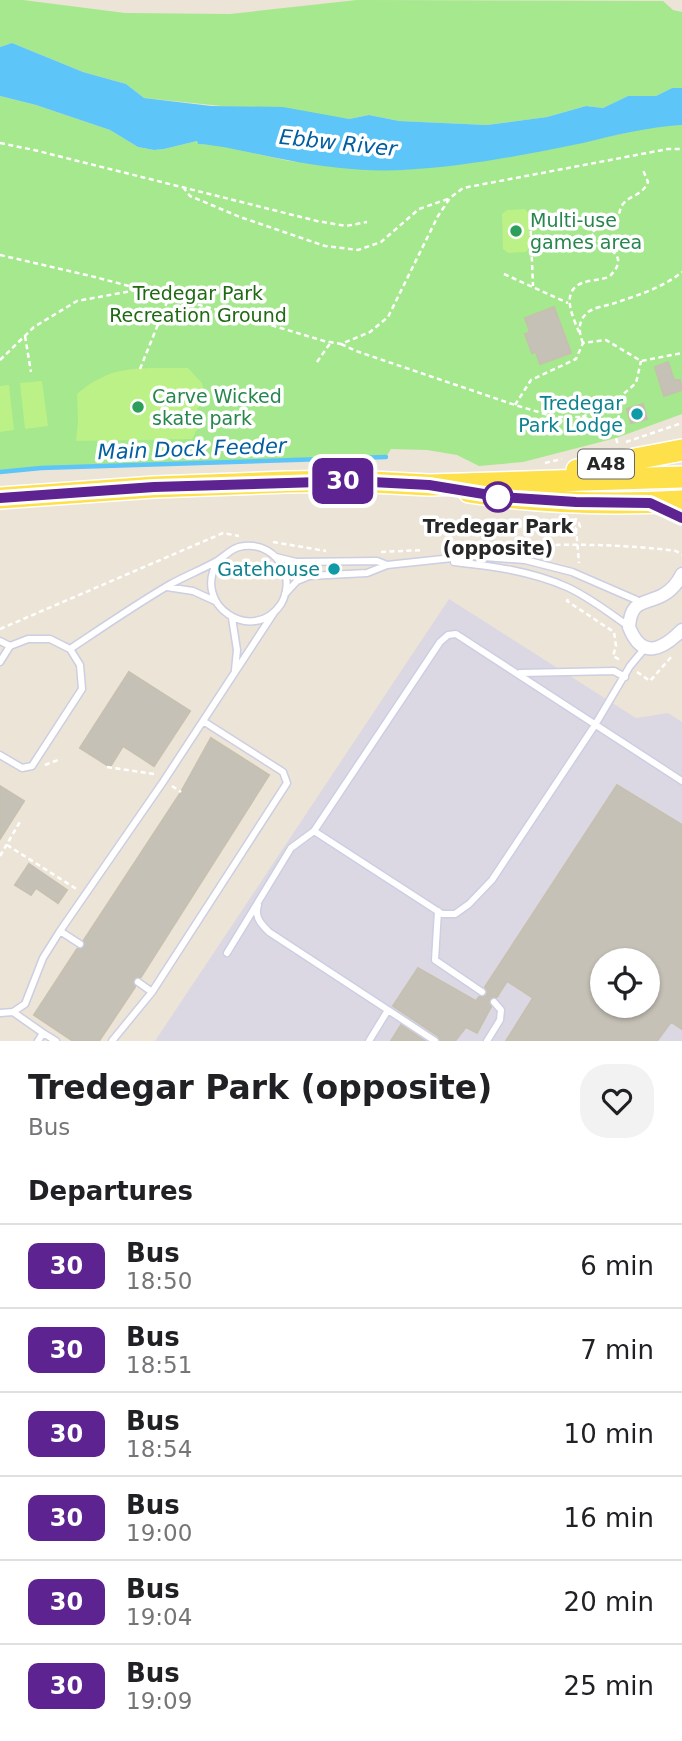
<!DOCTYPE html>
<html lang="en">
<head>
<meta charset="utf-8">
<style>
  :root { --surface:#fff; --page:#f2f2f2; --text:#202124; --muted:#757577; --line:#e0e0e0 }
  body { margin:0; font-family:"DejaVu Sans",sans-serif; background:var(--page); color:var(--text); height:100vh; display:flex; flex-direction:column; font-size:26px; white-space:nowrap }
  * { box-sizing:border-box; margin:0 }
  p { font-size:23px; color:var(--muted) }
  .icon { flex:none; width:38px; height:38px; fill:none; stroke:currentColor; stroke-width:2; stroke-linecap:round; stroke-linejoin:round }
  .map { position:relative; height:1041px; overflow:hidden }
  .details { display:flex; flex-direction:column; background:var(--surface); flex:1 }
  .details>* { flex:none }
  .badge { padding:0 14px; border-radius:10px; font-size:24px; line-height:46px }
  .buttons { position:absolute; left:590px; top:948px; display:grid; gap:14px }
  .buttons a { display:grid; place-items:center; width:70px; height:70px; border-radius:50%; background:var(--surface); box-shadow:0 2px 5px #0004; font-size:35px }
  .map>.badge { position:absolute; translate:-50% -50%; box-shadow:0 0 0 4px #fff }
  h2 { padding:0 28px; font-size:26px; line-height:63px }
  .round { display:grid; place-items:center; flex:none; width:74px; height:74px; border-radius:28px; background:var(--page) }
  .headline { display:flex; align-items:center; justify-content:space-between; height:119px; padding:0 28px }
  h1 { font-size:33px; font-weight:600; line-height:52px }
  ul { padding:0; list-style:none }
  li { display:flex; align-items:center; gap:21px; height:84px; padding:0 28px; border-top:2px solid var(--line) }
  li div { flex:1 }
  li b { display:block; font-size:26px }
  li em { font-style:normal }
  li .badge { min-width:77px; font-weight:700; text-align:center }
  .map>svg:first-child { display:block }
  .industrial { fill:#dcd8e3; fill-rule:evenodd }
  .green { fill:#a5e88d }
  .pitch { fill:#bcf187 }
  .water { fill:#5ec5f9 }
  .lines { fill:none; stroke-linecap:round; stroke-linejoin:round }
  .stream { stroke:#5ec5f9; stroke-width:4.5 }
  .building { fill:#c6c1b7; stroke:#c6c0b1; stroke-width:2; fill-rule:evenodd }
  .service-casing { stroke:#cccee2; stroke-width:9 }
  .minor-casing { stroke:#cccee2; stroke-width:15 }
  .primary-casing { stroke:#fff; stroke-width:24 }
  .path { stroke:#fff; stroke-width:2.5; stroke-dasharray:5 3.5; stroke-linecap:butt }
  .service { stroke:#fff; stroke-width:6 }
  .minor { stroke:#fff; stroke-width:12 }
  .primary { stroke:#fde04a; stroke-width:21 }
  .line-casing { stroke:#fff; stroke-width:16 }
  .line { stroke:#5d2491; stroke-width:10 }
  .leisure-dot { fill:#2e9e5b; stroke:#fff; stroke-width:2.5 }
  .culture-dot { fill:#0f9aa8; stroke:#fff; stroke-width:2.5 }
  .stop-dot { fill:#fff; stroke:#5d2491; stroke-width:3.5 }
  .labels { text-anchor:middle; stroke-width:7; stroke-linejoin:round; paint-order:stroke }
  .shield { fill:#fff; stroke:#686868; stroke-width:2 }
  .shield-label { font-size:18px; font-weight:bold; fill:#272727 }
  .leisure-label { font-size:19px; fill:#27864d; stroke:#fff; text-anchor:start }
  .park-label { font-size:19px; fill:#1e6912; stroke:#fff }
  .culture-label { font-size:19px; fill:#0d838f; stroke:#fff; text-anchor:end }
  .stop-label { font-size:19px; font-weight:bold; fill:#272727; stroke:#fff }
  .water-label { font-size:21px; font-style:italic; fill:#015ea1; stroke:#fff }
</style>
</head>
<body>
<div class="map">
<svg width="682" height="1041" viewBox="0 0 682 1041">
  <rect width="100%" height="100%" fill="#ece4d6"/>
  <path class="industrial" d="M449,599L636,718L668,713L682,722V1041H155ZM602,961H648V1006H602Z"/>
  <path class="green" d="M0,0H23L125,13L230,14L357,0L663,1L673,10L682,12V88H672L656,96H628L603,108L586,106L547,117L487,125L399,121L369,115L349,119L144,98L126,84L83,72L12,43L0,47Z
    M0,96L36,105L110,130L138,147L154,150L164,149L197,141L198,144L216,145L289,161L402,170L482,161L580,143L655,126L682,125V414L616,438L523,462L479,466L457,455L427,450L391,449L386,457L41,468L0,472Z"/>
  <path class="pitch" d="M525,209L529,214L530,247L526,252L508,253L503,249L502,214L507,210Z
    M188,368L202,383L205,401L197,409L199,425L192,439L76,441L78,421L77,394C114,362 143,369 188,368Z
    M42,381L48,426L25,429L20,383Z
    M9,385L14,430L0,432V386Z"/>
  <path class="water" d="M12,43L83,72L126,84L144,98L211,106L283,107L349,119L369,115L399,121L487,125L547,117L586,106L603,108L628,96H656L672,88H682V125C648,127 616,135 583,143C524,155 463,167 403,170C365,172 324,167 287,160C257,155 228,146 198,144L197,141L164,149L154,150L138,147L110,130L36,105L0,96V47Z"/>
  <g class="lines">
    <path class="stream" d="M0,472L41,468L386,457"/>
  </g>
  <path class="building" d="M554,307L571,353L540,364L536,352L532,353L525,334L530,332L525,318Z
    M668,362L674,380H680L682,390L664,396L655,367Z
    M643,404L647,419L631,423L627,409Z
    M129,672L190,711L154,766L123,746L110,767L80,748Z
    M211,738L269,775L141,977L133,979L135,987L99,1041H73L34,1015L77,949L85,946L84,940L181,792Z
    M617,785L682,825V1029L671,1022L657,1041H506L533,998L507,981L497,997H492L489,1000L491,1007L477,1033L466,1027L455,1041H441L438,1036L393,1006L418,968L476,1001L479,997L486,996L488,992L485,987ZM602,961H648V1006H602Z
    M0,786L24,801L0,839Z
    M29,864L67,890L58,903L36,888L31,895L15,885Z
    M401,1025L425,1041H391Z"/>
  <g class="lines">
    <defs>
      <path id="service" d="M276,557L296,562L377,561L387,565
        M454,562C492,566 531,571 567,587C589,597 608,612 628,626
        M167,587L193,591L215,601
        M285,594L297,581L309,576L367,573L387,565L471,556L525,560L572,572L641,602
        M232,618L237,650L235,670
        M0,641L10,646
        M70,649C103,627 135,605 169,585C185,576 201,570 217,561C227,555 232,547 244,546C261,544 276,553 283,568C289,579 287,594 281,604C253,646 189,604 219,560
        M0,662L10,646L28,639H50L70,649L80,665L82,689L32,766L22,768L0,755
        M520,673L614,671L625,677
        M314,831L442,914H455L469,904L492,880L595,725L630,666L645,648
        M258,905C254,917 261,924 269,932L388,1010L369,1041
        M438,911L435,960L482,992
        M60,931L80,944
        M227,953L291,848L314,831L440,642L448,635L456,634L682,781
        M138,982L152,992
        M388,1010L435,1041
        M13,1012L43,1033
        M0,1013L13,1012L25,1004L43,958L60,931L163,782L275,611
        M38,1041L43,1033L56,1041
        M112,1041L152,992L287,783L283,772L203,721
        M487,1041L500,1020L501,1010L494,1002"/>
      <path id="minor" d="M682,574C678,582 672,590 663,595C644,605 631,599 629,627C642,660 662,650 682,630"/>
      <path id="primary" d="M577,470L682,450
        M469,492C539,503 611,505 682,501
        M0,498L154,487L286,482L353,481L429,485L682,477"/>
    </defs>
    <use href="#service" class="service-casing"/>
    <use href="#minor" class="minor-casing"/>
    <use href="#primary" class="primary-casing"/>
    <path class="path" d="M0,143L34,150L317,221L346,226L367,222
      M183,187L190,196L240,217L325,246L358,250L381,242L419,209L448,199
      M530,214L533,286
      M0,255L95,277L244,317L324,341L341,344L370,332L388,317L438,216L450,198L463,188L668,149H682
      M504,274L568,303
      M579,332C573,317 560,292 582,283C590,280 600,280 609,277C634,252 601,249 591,233C598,226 604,229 612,224C620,220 618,211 623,204C630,195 642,196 648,182L643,170
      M25,336L31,372
      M583,343C579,333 577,322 587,313C592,308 604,306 612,304C635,296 663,288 682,272
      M341,344L356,351L515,405L555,417H582L613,427L618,445
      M0,360L34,327L77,301L137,290
      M317,362L331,342
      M140,369L169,297
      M515,405L531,380L576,359L583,343L606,340L641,361L682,353
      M582,417L612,404
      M613,427L619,417L612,404L636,383L641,361
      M626,442L682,423
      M545,463L562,459
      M576,518L575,523H579L580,527L576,528L579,563
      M273,542L326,551
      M496,547C557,544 615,543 676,551L682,555
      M381,552L423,550
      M568,599L567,601L614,632L616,646L613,656L620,660
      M0,629L223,533L239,536
      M637,672L650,681L672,656
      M45,765L58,760
      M107,767L154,774
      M172,786L181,792
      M7,845L78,890
      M0,856L21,820"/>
    <use href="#service" class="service"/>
    <use href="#minor" class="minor"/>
    <use href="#primary" class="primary"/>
  </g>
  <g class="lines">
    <defs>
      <path id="line" d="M0,498L154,487L353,481L429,485L502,497L576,502L650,503L682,518"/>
    </defs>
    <use href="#line" class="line-casing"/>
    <use href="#line" class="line"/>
  </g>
  <g class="leisure-dot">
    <circle cx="516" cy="231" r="7"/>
    <circle cx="138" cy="407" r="7"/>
  </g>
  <g class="culture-dot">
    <circle cx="637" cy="414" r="7"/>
    <circle cx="334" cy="569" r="7"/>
  </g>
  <circle class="stop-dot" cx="498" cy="497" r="14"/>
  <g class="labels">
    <rect class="shield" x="578" y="449.5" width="56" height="29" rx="5"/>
    <g class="shield-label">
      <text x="606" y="470">A48</text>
    </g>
    <g class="leisure-label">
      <text x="530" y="227">Multi-use<tspan x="530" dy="22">games area</tspan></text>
      <text x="152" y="403">Carve Wicked<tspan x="152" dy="22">skate park</tspan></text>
    </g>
    <g class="park-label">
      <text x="198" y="300">Tredegar Park<tspan x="198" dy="22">Recreation Ground</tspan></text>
    </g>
    <g class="culture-label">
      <text x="623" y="410">Tredegar<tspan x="623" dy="22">Park Lodge</tspan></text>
      <text x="320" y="576">Gatehouse</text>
    </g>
    <g class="stop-label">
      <text x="498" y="533">Tredegar Park<tspan x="498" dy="22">(opposite)</tspan></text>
    </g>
    <g class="water-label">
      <text transform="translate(338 143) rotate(6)" y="7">Ebbw River</text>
      <text transform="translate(192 449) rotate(-2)" y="7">Main Dock Feeder</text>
    </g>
  </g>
</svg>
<div class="buttons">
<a><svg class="icon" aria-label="locate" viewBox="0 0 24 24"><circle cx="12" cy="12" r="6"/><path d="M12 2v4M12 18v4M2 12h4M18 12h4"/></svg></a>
</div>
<b class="badge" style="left:343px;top:481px;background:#5d2491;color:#fff">30</b>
</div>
<section class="details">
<div class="headline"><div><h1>Tredegar Park (opposite)</h1><p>Bus</p></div><a class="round"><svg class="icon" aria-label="heart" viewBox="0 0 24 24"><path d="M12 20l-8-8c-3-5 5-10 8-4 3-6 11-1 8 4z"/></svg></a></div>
<h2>Departures</h2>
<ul>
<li><span class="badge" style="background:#5d2491;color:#fff">30</span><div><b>Bus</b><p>18:50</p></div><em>6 min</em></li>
<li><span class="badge" style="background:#5d2491;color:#fff">30</span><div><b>Bus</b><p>18:51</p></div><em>7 min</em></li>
<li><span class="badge" style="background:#5d2491;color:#fff">30</span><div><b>Bus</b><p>18:54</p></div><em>10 min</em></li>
<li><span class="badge" style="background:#5d2491;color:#fff">30</span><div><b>Bus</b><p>19:00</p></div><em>16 min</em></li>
<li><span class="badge" style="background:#5d2491;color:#fff">30</span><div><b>Bus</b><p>19:04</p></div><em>20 min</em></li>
<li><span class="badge" style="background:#5d2491;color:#fff">30</span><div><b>Bus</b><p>19:09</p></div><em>25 min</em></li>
</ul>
</section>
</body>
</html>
